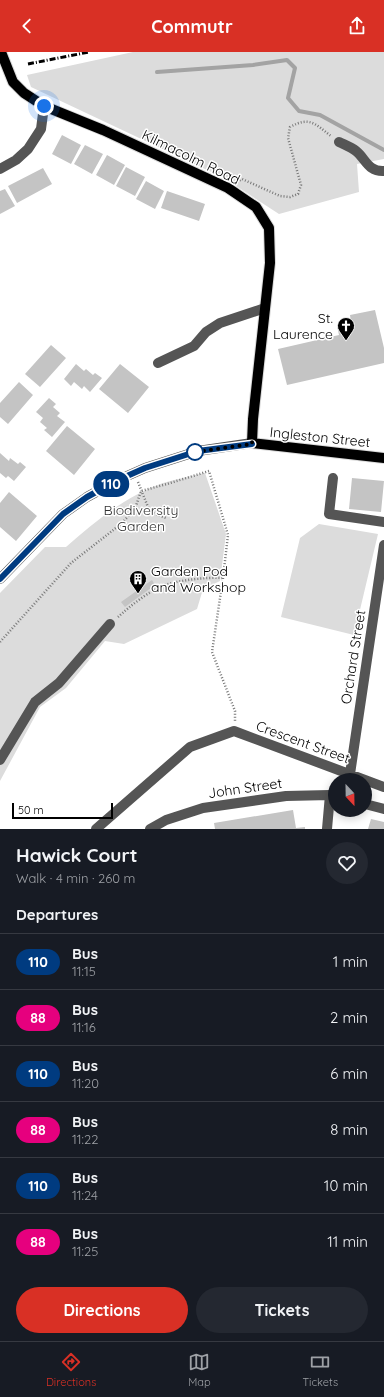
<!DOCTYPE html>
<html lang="en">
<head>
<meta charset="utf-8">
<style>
  :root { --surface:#171b24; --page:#242831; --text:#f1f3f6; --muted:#9ea1a6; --line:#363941; --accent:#d93025 }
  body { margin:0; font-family:Quicksand,sans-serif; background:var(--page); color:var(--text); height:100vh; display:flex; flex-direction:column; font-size:15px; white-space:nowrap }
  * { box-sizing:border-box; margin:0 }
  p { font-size:13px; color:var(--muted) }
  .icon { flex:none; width:22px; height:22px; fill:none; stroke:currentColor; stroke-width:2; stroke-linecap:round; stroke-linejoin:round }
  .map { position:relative; height:777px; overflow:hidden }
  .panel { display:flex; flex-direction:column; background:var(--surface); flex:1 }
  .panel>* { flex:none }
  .badge { padding:0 8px; border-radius:13px; font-size:14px; line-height:26px }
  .needle { width:26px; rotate:158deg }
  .controls { position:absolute; left:328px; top:721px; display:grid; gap:8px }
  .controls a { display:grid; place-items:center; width:44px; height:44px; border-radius:50%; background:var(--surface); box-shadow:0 2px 10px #0003; font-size:20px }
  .scale { position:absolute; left:12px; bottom:10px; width:101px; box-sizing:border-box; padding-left:4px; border:2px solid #000; border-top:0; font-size:11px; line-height:14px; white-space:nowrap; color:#000; -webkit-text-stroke:3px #fff; paint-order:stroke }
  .you { position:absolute; width:20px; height:20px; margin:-10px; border:3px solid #fff; border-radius:50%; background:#1a73e8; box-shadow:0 0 0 6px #1a73e833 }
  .map>.badge { position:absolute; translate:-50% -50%; box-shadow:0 0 0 2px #fff }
  h2 { padding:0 16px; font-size:15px; line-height:36px }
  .round { display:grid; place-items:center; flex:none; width:42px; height:42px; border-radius:21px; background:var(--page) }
  .head { display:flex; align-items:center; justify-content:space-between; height:68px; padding:0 16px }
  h1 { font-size:19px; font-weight:700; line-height:30px }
  .cta { display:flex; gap:8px; margin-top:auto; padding:8px 16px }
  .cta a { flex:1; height:46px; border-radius:24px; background:var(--accent); color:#fff; font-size:16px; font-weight:700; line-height:46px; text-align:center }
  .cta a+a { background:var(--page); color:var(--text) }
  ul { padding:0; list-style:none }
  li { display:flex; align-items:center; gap:12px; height:56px; padding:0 16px; border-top:1px solid var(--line) }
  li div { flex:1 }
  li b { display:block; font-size:15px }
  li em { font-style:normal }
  li .badge { min-width:44px; font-weight:700; text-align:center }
  header { display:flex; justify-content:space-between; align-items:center; height:52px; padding:0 16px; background:var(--accent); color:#fff; font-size:18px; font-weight:700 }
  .menu { display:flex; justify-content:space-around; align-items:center; height:56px; border-top:1px solid var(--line); background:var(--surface); font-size:11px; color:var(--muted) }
  .menu a { display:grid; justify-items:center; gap:2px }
  .menu .active { color:var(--accent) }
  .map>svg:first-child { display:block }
  .green { fill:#dcdcdc }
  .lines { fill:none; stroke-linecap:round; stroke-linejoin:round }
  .stream { stroke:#a3a3a3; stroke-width:4 }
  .building { fill:#c4c4c4 }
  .major-casing { stroke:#dbdbdb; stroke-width:12 }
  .path { stroke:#777; stroke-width:2.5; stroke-dasharray:1 2; stroke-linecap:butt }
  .minor { stroke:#555; stroke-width:10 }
  .major { stroke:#000; stroke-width:10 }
  .rail { stroke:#000; stroke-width:3; stroke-dasharray:6 2 1 2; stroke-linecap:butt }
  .line-casing { stroke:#fff; stroke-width:9 }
  .line { stroke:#003b80; stroke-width:6 }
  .walk { stroke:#000; stroke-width:4; stroke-dasharray:0 7.2 }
  .stop-dot { fill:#fff; stroke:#003b80; stroke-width:2 }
  .labels { text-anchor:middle; stroke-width:3; stroke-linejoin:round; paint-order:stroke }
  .street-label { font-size:14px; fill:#000; stroke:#fff }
  .poi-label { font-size:14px; fill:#000; stroke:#fff; text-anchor:end }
  .park-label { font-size:14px; fill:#333; stroke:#fff }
</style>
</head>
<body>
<header><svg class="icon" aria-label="back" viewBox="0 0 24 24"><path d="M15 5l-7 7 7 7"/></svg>Commutr<svg class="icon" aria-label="share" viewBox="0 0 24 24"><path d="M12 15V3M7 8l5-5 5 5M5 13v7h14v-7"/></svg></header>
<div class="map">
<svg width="384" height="777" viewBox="0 0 384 777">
  <rect width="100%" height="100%" fill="#fff"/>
  <path class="green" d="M133,0H384V107L357,112L359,140L279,162L224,126L31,35L27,23Z
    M205,421L226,482L220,529L203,537L197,557L124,592L105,589L66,636L40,655L0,729V541L45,495H66C94,470 126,444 163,431C176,427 191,424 205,421Z
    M319,472L378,482L354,583L281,565L300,486Z"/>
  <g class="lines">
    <path class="stream" d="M157,20L253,13L287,8L295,16L288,46L299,59L320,63L384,98"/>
  </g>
  <path class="building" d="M62,83L81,93L71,112L52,102Z
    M85,93L103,102L92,122L74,112Z
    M107,103L125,113L114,133L96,123Z
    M126,115L145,125L135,144L116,134Z
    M43,116L52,132L17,151L8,134Z
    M146,129L164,139L155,157L136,147Z
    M5,137L15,154L0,162V139Z
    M167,139L205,152L199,169L161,156Z
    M375,258L384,296V311L287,333L278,297L339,283L337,274L351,270L350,263Z
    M51,293L66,306L40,335L25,322Z
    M76,312L84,319L86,317L93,323L95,321L102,326L90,340L84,334L82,337L74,330L71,334L64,327Z
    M120,312L149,335L128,361L99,337Z
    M19,330L33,343L8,372L0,365V351Z
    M49,346L56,352L53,355L60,361L57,364L65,370L52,385L44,378L47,376L40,370L43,366L36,360Z
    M67,374L95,397L74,423L46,399Z
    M0,401L9,409L10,406L18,412L20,410L26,415L14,429L8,424L6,426L0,421Z
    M352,426L384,429L381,460L349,457Z
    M9,440L37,464L16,489L0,475V451Z
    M152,528L155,533L125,555L121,550Z
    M293,758L296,776L305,775V777H215L214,771Z
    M371,767L384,770V777H368Z"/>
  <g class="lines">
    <defs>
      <path id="major" d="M1,0L13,30L24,41L44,54L103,78L228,136L256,155L269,176L270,211L253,367L252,391L384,406"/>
    </defs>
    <use href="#major" class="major-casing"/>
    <path class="path" d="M237,130L242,127L280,144L290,145L298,142L301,133L288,86L290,75C310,64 315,72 331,84
      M138,430L150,460L166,466
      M118,565C129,555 150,538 165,533C181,528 206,525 223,526
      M0,590L71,511L121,472L135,457L141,439L167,432L209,419L228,483L223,526L212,600L235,659V669"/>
    <path class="minor" d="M339,90C345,93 351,95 356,99C366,107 368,120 384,119
      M0,117L16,108L28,97L41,77L44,54
      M158,311L194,294L206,280L220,271L265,256
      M333,426L329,462L384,470
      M0,527L63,462L87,445L118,428L145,416L198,399L252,391
      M0,708L35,650L59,631L110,572
      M350,722L384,493
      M365,752L384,757
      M96,777L190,695L234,679L384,735
      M150,777L166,768L203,756L286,744L330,743L335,744
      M327,777L330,743"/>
    <use href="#major" class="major"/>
    <path class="rail" d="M28,12L89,0"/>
  </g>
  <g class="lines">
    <defs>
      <path id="line" d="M0,527L63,462L87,445L118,428L145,416L198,399L252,392"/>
    </defs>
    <use href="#line" class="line-casing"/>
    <use href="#line" class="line"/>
    <path class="walk" d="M44,54L103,78L228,136L256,155L269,176L270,211L253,367L252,392L195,400"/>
  </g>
  <defs>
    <symbol id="church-pin" viewBox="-11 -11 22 30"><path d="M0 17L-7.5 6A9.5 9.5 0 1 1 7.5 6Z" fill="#000" stroke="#fff"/><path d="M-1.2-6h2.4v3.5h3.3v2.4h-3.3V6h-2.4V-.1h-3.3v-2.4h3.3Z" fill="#fff"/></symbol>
    <symbol id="building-pin" viewBox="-11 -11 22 30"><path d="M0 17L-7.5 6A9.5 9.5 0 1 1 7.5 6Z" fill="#000" stroke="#fff"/><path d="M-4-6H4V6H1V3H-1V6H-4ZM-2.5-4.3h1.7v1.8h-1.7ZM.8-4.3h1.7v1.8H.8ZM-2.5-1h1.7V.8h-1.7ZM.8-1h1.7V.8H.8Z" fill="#fff"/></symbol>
  </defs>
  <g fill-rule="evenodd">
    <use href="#church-pin" x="336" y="264" width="20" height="27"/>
    <use href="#building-pin" x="128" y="517" width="20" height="27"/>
  </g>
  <circle class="stop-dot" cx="195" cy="400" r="8"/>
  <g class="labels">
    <g class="street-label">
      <text transform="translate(191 105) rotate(26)" y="5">Kilmacolm Road</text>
      <text transform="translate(320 385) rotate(6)" y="5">Ingleston Street</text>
      <text transform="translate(353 605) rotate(-81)" y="5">Orchard Street</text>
      <text transform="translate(303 690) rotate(20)" y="5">Crescent Street</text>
      <text transform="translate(245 736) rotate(-8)" y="5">John Street</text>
    </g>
    <g class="poi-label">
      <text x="333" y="271">St.<tspan x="333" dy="16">Laurence</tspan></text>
      <text x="151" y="524" text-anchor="start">Garden Pod<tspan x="151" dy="16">and Workshop</tspan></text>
    </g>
    <g class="park-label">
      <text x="141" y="463">Biodiversity<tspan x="141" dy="16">Garden</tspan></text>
    </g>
  </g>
</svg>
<div class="controls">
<a><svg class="needle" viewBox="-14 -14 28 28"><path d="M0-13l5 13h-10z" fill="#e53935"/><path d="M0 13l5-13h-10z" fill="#9ea1a6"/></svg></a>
</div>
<div class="scale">50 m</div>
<div class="you" style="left:44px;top:54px"></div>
<b class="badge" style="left:111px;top:432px;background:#003b80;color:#fff">110</b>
</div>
<section class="panel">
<div class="head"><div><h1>Hawick Court</h1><p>Walk · 4 min · 260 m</p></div><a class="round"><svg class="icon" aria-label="heart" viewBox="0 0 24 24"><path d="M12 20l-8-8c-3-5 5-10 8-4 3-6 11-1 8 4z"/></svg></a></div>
<h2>Departures</h2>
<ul>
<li><span class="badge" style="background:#003b80;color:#fff">110</span><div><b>Bus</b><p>11:15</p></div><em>1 min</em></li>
<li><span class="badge" style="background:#e6007e;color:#fff">88</span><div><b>Bus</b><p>11:16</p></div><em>2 min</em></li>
<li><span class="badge" style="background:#003b80;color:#fff">110</span><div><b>Bus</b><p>11:20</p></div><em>6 min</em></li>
<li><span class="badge" style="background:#e6007e;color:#fff">88</span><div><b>Bus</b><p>11:22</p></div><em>8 min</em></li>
<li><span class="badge" style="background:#003b80;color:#fff">110</span><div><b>Bus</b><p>11:24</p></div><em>10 min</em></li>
<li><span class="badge" style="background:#e6007e;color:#fff">88</span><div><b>Bus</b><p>11:25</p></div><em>11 min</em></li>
</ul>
<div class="cta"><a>Directions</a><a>Tickets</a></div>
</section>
<nav class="menu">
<a class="active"><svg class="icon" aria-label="directions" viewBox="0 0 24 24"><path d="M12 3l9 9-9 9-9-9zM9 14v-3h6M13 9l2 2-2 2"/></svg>Directions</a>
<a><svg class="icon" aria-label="map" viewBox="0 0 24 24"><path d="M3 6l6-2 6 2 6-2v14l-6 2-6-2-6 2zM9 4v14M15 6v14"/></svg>Map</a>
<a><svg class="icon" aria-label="tickets" viewBox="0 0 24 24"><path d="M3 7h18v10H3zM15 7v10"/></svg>Tickets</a>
</nav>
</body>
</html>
